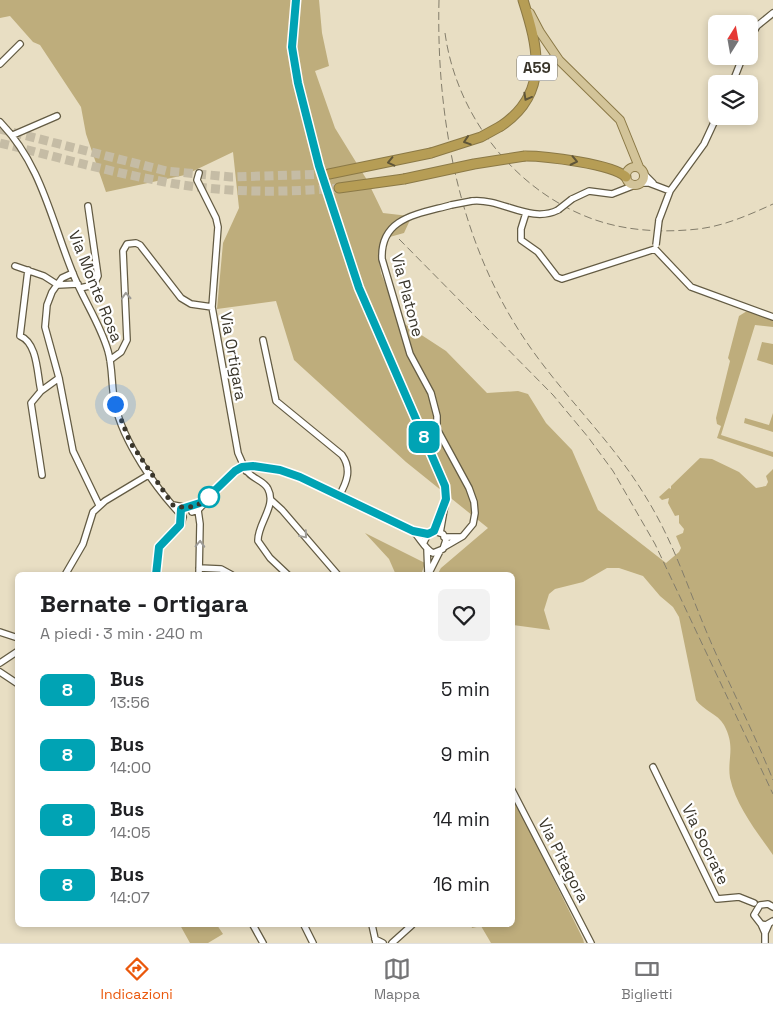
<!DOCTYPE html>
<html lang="it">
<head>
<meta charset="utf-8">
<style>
  :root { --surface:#fff; --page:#f2f2f2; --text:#202124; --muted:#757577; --line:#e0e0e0; --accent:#ea580c }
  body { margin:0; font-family:"Space Grotesk",sans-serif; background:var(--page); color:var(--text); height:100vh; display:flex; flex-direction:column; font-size:19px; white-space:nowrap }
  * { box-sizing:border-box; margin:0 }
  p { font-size:16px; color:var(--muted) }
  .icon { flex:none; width:28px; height:28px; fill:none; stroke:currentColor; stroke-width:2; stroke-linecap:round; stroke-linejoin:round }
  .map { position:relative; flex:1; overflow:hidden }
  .side { position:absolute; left:15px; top:572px; width:500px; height:355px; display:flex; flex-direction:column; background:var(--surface); border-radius:8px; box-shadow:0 2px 8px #0003 }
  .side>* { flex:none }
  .badge { padding:0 10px; border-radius:8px; font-size:18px; line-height:32px }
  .needle { width:32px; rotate:11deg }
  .controls { position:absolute; left:708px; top:15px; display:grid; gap:10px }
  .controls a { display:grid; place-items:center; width:50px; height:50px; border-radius:8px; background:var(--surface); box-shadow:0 2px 8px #0003; font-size:25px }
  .you { position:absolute; width:25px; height:25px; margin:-12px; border:4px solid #fff; border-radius:50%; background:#1a73e8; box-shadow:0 0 0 8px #1a73e833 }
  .map>.badge { position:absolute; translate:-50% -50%; box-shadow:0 0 0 2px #fff }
  .round { display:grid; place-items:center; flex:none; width:52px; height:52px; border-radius:8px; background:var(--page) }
  .summary { display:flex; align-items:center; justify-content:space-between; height:85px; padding:0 25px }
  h1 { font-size:24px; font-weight:600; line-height:38px }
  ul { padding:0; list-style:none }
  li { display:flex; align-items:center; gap:15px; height:65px; padding:0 25px }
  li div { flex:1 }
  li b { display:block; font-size:19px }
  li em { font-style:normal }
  li .badge { min-width:55px; font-weight:700; text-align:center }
  .dock { display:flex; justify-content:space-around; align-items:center; height:70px; border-top:1px solid var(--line); background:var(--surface); font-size:14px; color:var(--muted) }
  .dock a { display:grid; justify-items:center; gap:2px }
  .dock .active { color:var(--accent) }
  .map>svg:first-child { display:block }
  .green { fill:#bead7c }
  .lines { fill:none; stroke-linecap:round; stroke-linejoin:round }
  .highway-tunnel { stroke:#c5bca5; stroke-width:9; stroke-dasharray:9 4.5; stroke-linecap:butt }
  .minor-casing { stroke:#635b43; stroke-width:8 }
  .major-casing { stroke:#8b7946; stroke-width:10 }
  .highway-casing { stroke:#8b7946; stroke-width:11 }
  .minor { stroke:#fff; stroke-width:5.5 }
  .major { stroke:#d3c499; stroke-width:8 }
  .highway { stroke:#b69d55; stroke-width:9 }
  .rail { stroke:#837d6b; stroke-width:1; stroke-dasharray:8 4; stroke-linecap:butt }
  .minor-bridge-casing { stroke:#635b43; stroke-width:8; stroke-linecap:butt }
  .highway-bridge-casing { stroke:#8b7946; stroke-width:11; stroke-linecap:butt }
  .minor-bridge { stroke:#fff; stroke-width:5.5 }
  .highway-bridge { stroke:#b69d55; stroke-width:9 }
  .oneway { stroke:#5f5538 }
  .oneway2 { stroke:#9c9a95 }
  .line-casing { stroke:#fff; stroke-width:11 }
  .line { stroke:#00a3b4; stroke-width:8 }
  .walk { stroke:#3a362b; stroke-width:5; stroke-dasharray:0 9 }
  .stop-dot { fill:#fff; stroke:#00a3b4; stroke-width:2.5 }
  .labels { text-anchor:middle; stroke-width:4.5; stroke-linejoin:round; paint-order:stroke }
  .shield { fill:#fff; stroke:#75726b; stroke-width:1 }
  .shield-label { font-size:15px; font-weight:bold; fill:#3a362b }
  .street-label { font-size:16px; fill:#3a362b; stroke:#fff }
</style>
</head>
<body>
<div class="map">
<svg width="773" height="943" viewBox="0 0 773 943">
  <rect width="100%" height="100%" fill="#e8dec3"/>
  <path class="green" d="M0,0H319L322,33L329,66L315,71L335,128L367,180L383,213L409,216L410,220L404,233L386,238L380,246L378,255L381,273L400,321L446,351L487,393L518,391L528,394L546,423L572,450L598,510L666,563L679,552L681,548L676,536L683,533L684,529L679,523V515L675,516L668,503L669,498L662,500L659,497L669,488L671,489V486L700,458L712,459L739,472L756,488L766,486L768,482L766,476L773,469V855C757,832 736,806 730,778C727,758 736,747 724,725C718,714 703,710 696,700L679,617L673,607L660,596L643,576L619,568H607L583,582L555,589L549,594L544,610L550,630L513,625L512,575H437L441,568L488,528L406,462L294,360L276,301L217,309L223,243L239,208L233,152L185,175L106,192L86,134L81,107L40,45L33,42L10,16L0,18Z
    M747,311L773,320V327L755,325L721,435L773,452V457L717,438L721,426L717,424L716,418L730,361L728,358L739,316Z
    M762,342L773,344V365L757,360Z
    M773,413V432L744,423L745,418L769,425Z
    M365,533L425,563L421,575H396L389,559Z
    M513,797L583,939L584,943H491L481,926L472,928L471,925H512Z
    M180,925H217L223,934L208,943H190Z"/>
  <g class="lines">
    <path class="highway-tunnel" d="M0,129L166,171L231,177L329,174
      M0,143C53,156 106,171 160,181C219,193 280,193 339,188"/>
    <defs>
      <path id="minor" d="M296,0L292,47L298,83L319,166L359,288L445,486L446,499L440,533
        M749,40L757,26L773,13
        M0,64L20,44
        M732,84L743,56
        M0,122C41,164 51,219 72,271C82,298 100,323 108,351C113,368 111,386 115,404C123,442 156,489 183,517
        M13,135L57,116
        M199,173L197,180L216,218L218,227L212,307L238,453L246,471
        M644,174L653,183
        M641,183H649L670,191
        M572,199L589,191L612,194L635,185
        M472,201C502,198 530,224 558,210
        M526,213L521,229V240L538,252L557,277L562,279L655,249
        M659,220L670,191L704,144L717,116
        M655,249L691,287L773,317
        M15,266L44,276L58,285
        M28,270L20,336C38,343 37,375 41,391L31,403L42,475
        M73,273L62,278L52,292L47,305L45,327L59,378L73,451L99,505
        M58,285L78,284
        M80,288L94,285L98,276L88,206
        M263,340L276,401L342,455C352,469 347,482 339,496
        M110,360L121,352L127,340L123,251L127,244L136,243L140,245L181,298L191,304L212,307
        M41,391L59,378
        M246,469C249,478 264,480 268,489C277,506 257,524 258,541L270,558L288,575
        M271,500L282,510L338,575
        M173,505L189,508L202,503
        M198,510L200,524L199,575
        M192,512L198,510L235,471C253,460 282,470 300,477L413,531L428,534
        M413,531C420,538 425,549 433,553L443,549L446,540L443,534L434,531L428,534L424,542
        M444,537H461
        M444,547L463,536L473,524L475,513L474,502L469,488L437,429V416L431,393L410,354L382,259C380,217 419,214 451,205
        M427,549L428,574
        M199,568L221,569L232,575
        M65,575L83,544L93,512L105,501L150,474
        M156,575L159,547L181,525L183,517
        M428,575L440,551
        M0,632L18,638
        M0,663L18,651
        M0,672L18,684
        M653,767L717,899L739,897L754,903
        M512,790L591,943
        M773,907L768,904L760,905L754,915L761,924L766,925L773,921
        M761,924L765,933L769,924
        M253,925L263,943
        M304,925L313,943
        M372,925L376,943
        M375,939L383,943
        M392,943L412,925
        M765,943V933"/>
      <path id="major" d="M530,13L540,32L559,60L620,120L639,167
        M626 176a9 9 0 1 1 18 0a9 9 0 1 1-18 0Z"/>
      <path id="highway" d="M501,126C550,93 538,47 523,0
        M525,156C545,156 613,164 626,177
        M329,174L431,153
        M339,188L404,179"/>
    </defs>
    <use href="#minor" class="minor-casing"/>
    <use href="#major" class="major-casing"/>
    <use href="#highway" class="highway-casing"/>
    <use href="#minor" class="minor"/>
    <use href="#major" class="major"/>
    <use href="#highway" class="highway"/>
    <path class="rail" d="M439,0C436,120 460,248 530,347C567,400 614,443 647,499C673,541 688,588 707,633C728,683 753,730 773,780
      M445,33C456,114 513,189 590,218C624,231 662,233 698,229C724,226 749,215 773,204
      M399,239L553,395L588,437L613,471L655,544L773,794"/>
    <defs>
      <path id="minor-bridge" d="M451,205L472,201
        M558,210L572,199
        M656,245L659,220"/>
      <path id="highway-bridge" d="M431,153L481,137L501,126
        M404,179L474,164L525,156"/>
    </defs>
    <use href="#minor-bridge" class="minor-bridge-casing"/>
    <use href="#highway-bridge" class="highway-bridge-casing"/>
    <use href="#minor-bridge" class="minor-bridge"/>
    <use href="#highway-bridge" class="highway-bridge"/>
  </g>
  <defs><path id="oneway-chevron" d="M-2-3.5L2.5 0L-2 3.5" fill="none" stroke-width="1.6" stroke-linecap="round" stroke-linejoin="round" transform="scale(1.25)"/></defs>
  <g class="oneway">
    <use href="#oneway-chevron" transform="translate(527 97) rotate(119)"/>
    <use href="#oneway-chevron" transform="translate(467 141) rotate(162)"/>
    <use href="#oneway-chevron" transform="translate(574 161) rotate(12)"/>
    <use href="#oneway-chevron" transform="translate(391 162) rotate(167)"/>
  </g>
  <g class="oneway2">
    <use href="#oneway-chevron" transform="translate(126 296) rotate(-93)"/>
    <use href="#oneway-chevron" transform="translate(304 535) rotate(50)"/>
    <use href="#oneway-chevron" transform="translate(200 544) rotate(-88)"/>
  </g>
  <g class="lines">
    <defs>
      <path id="line" d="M156,575L159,547L180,525L181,509L203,502L235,471L242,467L253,466L280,470L300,477L413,531L428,534L434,531L446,499L445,486L359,288L319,166L298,83L292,47L296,0"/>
    </defs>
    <use href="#line" class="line-casing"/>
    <use href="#line" class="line"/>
    <path class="walk" d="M115,404L130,442L173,505C187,510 200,506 211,496L209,497"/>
  </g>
  <circle class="stop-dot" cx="209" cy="497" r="10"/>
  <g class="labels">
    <rect class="shield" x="517" y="55.5" width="40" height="25" rx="4"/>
    <g class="shield-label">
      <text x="537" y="73">A59</text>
    </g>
    <g class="street-label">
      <text transform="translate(96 286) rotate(68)" y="6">Via Monte Rosa</text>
      <text transform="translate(408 295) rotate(75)" y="6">Via Platone</text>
      <text transform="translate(234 356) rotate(80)" y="6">Via Ortigara</text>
      <text transform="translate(706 844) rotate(64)" y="6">Via Socrate</text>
      <text transform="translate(564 860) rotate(63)" y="6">Via Pitagora</text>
    </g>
  </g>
</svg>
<div class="controls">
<a><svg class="needle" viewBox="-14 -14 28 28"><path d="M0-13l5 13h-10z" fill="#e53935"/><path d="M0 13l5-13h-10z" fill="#757577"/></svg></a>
<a><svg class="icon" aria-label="layers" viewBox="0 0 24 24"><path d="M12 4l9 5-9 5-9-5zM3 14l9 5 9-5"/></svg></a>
</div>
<div class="you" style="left:115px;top:404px"></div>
<b class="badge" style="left:424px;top:437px;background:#00a3b4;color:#fff">8</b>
<section class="side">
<div class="summary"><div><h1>Bernate - Ortigara</h1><p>A piedi · 3 min · 240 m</p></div><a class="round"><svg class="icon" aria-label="heart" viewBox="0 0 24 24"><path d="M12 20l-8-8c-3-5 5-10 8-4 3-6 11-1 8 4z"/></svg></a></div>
<ul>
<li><span class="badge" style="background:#00a3b4;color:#fff">8</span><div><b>Bus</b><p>13:56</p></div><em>5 min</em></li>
<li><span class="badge" style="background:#00a3b4;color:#fff">8</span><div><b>Bus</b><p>14:00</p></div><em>9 min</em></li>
<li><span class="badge" style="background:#00a3b4;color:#fff">8</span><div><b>Bus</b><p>14:05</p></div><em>14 min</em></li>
<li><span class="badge" style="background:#00a3b4;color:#fff">8</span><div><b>Bus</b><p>14:07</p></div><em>16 min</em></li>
</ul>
</section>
</div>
<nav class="dock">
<a class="active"><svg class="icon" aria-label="directions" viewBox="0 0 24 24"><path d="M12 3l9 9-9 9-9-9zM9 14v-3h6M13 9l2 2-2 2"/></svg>Indicazioni</a>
<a><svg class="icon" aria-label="map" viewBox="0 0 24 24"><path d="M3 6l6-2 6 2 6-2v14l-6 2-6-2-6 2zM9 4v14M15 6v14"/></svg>Mappa</a>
<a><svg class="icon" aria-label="tickets" viewBox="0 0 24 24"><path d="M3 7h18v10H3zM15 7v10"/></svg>Biglietti</a>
</nav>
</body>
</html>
